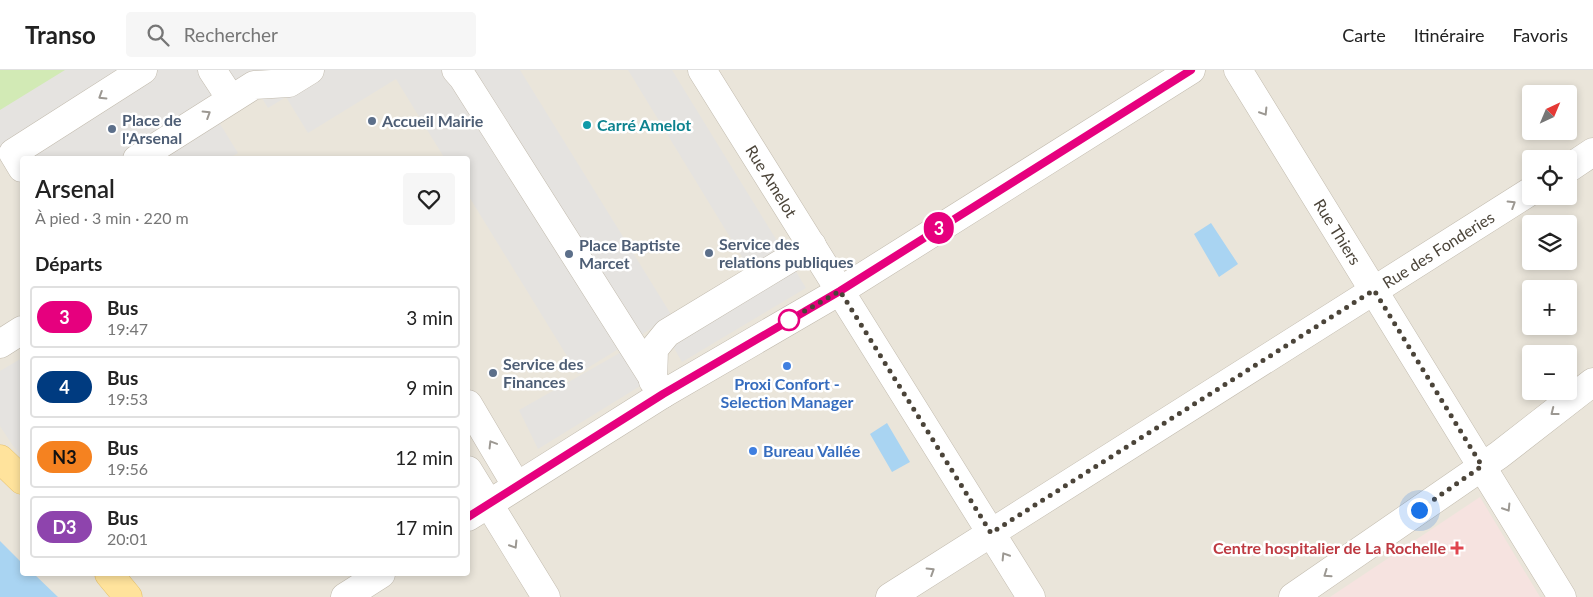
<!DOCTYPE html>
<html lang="fr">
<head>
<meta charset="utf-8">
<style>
  :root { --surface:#fff; --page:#f6f6f6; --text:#222; --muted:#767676; --line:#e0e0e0 }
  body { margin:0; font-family:Lato,sans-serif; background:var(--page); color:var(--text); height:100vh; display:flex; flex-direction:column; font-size:19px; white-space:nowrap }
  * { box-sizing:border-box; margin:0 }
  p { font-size:16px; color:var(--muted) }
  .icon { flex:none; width:28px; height:28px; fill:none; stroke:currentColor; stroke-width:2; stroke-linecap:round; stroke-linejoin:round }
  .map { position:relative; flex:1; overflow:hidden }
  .panel { position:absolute; left:20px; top:86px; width:450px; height:420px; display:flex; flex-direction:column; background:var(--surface); border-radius:5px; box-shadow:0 2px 8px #0003 }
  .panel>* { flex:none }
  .badge { padding:0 10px; border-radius:16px; font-size:18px; line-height:32px }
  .needle { width:32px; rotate:44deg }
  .tools { position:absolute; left:1522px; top:15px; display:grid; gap:10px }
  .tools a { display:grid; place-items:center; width:55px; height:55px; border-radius:5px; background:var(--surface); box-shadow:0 2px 8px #0003; font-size:25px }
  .you { position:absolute; width:25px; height:25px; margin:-12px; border:4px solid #fff; border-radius:50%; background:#1a73e8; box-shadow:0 0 0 8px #1a73e833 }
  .map>.badge { position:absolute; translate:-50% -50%; box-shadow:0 0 0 2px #fff }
  h2 { padding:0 15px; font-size:19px; line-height:45px }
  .round { display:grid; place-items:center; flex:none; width:52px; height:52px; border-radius:5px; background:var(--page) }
  .head { display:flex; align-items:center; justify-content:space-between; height:85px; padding:0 15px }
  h1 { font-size:24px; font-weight:600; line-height:38px }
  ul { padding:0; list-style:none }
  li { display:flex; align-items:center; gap:15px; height:62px; margin:0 10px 8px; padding:0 5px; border:2px solid var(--line); border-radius:5px }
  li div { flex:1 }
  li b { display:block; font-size:19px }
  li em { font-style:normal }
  li .badge { min-width:55px; font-weight:700; text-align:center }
  header { display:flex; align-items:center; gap:30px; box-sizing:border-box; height:70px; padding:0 25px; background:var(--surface); border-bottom:1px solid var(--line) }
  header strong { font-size:24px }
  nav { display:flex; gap:28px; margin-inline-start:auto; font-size:18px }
  .search { width:350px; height:45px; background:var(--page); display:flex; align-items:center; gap:12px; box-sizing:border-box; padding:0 18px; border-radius:5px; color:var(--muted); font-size:19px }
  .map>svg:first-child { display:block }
  .residential { fill:#eae5da; fill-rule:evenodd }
  .medical { fill:#f6e3e0 }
  .green { fill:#d2eab5 }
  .parking { fill:#e5e3e0 }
  .water { fill:#a9d4f2 }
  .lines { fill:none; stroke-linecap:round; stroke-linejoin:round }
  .minor-casing { stroke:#c2bbae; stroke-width:29 }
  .major-casing { stroke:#e6c16a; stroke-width:29 }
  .minor { stroke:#fff; stroke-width:28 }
  .major { stroke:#ffe39c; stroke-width:28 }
  .oneway { stroke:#9c9892 }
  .line-casing { stroke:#fff; stroke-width:11 }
  .line { stroke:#e6007e; stroke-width:8 }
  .walk { stroke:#4b4439; stroke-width:5; stroke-dasharray:0 9 }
  .service-dot { fill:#5c6f8a; stroke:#fff; stroke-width:2 }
  .culture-dot { fill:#0f9aa8; stroke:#fff; stroke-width:2 }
  .stop-dot { fill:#fff; stroke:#e6007e; stroke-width:2.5 }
  .shop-dot { fill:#3f7fe0; stroke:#fff; stroke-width:2 }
  .health-dot { fill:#e0444e; stroke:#fff; stroke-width:2 }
  .labels { text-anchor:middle; stroke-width:5; stroke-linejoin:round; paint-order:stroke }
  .service-label { font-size:16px; font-weight:bold; fill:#4e5e75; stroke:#fff; text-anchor:start }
  .culture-label { font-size:16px; font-weight:bold; fill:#0d838f; stroke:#fff; text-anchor:start }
  .street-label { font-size:16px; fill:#4b4439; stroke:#fff }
  .shop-label { font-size:16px; font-weight:bold; fill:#366cbe; stroke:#fff }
  .health-label { font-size:16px; font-weight:bold; fill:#be3a42; stroke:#fff; text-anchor:end }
</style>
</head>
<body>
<header>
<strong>Transo</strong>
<div class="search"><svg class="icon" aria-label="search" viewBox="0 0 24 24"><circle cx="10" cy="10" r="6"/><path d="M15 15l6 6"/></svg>Rechercher</div>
<nav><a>Carte</a><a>Itinéraire</a><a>Favoris</a></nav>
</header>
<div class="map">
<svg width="1593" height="527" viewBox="0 0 1593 527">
  <rect width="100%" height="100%" fill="#f6f3ec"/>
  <path class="residential" d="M0,0H1593V527H0ZM1531,24H1569V61H1531ZM22,89H468V504H22ZM1531,89H1569V126H1531ZM1531,154H1569V191H1531ZM1531,219H1569V256H1531ZM1531,284H1569V321H1531Z"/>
  <path class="medical" d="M1480,427L1540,527H1330Z"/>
  <path class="green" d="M0,0H67L0,44Z"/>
  <path class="parking" d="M65,0H520L672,246L750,200L628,0H672L806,218L682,292L660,253L578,304L468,125V89H445L396,9L308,63L286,27L268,38L254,15L212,41L238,83L228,89H22V114L0,78V40Z
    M625,280L645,313L538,379L519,340Z
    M22,288V385L13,376L0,356V301Z"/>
  <path class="water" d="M1211,153L1238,194L1219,207L1194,164Z
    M887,353L910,392L892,402L870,364Z
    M0,471L22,493V504H34L58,527H0Z"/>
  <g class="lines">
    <defs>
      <g id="minor">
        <path d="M212,0L231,29"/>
        <path d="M456,0L463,8L663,324"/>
        <path id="s1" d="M702,0L1031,527"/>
        <path id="s2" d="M1238,0L1562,527"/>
        <path d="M137,89L254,15L289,13L310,0"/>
        <path d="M22,98L13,83L143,0"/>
        <path d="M1569,98L1593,82"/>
        <path d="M0,274L22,260"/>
        <path d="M653,311L654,279L667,263L812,175"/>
        <path d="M468,334L516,415"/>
        <path d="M468,400L546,527"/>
        <path d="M468,447L663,324L840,221L1191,0"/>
        <path d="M345,527L381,504"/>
        <path id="s3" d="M890,527L1531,121"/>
        <path d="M1293,527L1499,385L1593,312"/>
      </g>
      <path id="major" d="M0,389L22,410
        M109,504L128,527"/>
    </defs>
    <use href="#minor" class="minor-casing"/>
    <use href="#major" class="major-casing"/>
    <use href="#minor" class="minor"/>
    <use href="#major" class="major"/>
  </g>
  <defs><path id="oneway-chevron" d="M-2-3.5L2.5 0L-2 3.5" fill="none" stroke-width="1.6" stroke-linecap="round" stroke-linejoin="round" transform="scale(1.25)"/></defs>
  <g class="oneway">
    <use href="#oneway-chevron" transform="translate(102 26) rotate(148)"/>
    <use href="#oneway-chevron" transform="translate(1264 42) rotate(58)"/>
    <use href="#oneway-chevron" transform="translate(207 44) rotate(-32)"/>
    <use href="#oneway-chevron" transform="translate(1512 134) rotate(-32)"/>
    <use href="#oneway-chevron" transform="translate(1554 342) rotate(142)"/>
    <use href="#oneway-chevron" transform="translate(492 374) rotate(-121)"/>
    <use href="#oneway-chevron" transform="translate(1507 438) rotate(58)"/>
    <use href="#oneway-chevron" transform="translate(514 475) rotate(58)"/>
    <use href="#oneway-chevron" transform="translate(1005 486) rotate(-122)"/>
    <use href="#oneway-chevron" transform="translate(931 501) rotate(-32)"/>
    <use href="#oneway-chevron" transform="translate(1327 504) rotate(145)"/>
  </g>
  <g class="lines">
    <defs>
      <path id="line" d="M468,447L663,324L840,221L1191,0"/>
    </defs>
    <use href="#line" class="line-casing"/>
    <use href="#line" class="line"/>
    <path class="walk" d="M789,250L840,221L991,463L1374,220L1482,396L1419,440"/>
  </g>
  <g class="service-dot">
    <circle cx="372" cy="51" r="5"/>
    <circle cx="112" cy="59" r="5"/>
    <circle cx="709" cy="183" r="5"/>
    <circle cx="569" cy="184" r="5"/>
    <circle cx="493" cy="303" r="5"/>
  </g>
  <circle class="culture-dot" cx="587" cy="55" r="5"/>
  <circle class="stop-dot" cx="789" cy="250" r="10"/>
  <g class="shop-dot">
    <circle cx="787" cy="296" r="5"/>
    <circle cx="753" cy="381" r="5"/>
  </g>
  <path class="health-dot" d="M1454.5 470.5h5v5h5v5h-5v5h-5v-5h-5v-5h5z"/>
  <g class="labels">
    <g class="service-label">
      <text x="122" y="56">Place de<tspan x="122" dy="18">l'Arsenal</tspan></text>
      <text x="382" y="57">Accueil Mairie</text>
      <text x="719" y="180">Service des<tspan x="719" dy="18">relations publiques</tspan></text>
      <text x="579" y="181">Place Baptiste<tspan x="579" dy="18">Marcet</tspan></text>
      <text x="503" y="300">Service des<tspan x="503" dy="18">Finances</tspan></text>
    </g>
    <g class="culture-label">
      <text x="597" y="61">Carré Amelot</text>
    </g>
    <g class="street-label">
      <text dy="6" stroke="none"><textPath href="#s1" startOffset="131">Rue Amelot</textPath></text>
      <text dy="6" stroke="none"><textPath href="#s2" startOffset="190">Rue Thiers</textPath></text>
      <text dy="6" stroke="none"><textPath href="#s3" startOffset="649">Rue des Fonderies</textPath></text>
    </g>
    <g class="shop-label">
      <text x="787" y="320">Proxi Confort -<tspan x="787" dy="18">Selection Manager</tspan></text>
      <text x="763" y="387" text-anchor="start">Bureau Vallée</text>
    </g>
    <g class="health-label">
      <text x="1446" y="484">Centre hospitalier de La Rochelle</text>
    </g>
  </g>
</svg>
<div class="tools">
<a><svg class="needle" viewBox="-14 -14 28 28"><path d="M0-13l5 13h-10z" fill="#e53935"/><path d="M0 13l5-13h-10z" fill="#767676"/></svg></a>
<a><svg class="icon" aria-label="locate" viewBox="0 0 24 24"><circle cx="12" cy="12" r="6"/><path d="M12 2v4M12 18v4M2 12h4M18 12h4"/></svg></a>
<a><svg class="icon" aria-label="layers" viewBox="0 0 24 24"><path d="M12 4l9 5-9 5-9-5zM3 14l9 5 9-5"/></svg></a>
<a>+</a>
<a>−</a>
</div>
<div class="you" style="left:1419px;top:440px"></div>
<b class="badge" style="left:939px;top:158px;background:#e6007e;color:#fff">3</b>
<section class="panel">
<div class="head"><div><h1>Arsenal</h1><p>À pied · 3 min · 220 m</p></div><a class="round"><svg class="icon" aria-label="heart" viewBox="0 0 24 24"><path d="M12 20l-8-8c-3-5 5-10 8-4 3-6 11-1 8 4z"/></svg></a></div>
<h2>Départs</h2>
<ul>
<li><span class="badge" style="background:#e6007e;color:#fff">3</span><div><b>Bus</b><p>19:47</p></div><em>3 min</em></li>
<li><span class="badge" style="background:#003b80;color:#fff">4</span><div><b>Bus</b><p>19:53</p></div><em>9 min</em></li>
<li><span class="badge" style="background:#f58220;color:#111">N3</span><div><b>Bus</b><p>19:56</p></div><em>12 min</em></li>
<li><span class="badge" style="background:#8e44ad;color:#fff">D3</span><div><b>Bus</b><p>20:01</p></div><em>17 min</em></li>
</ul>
</section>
</div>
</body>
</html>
